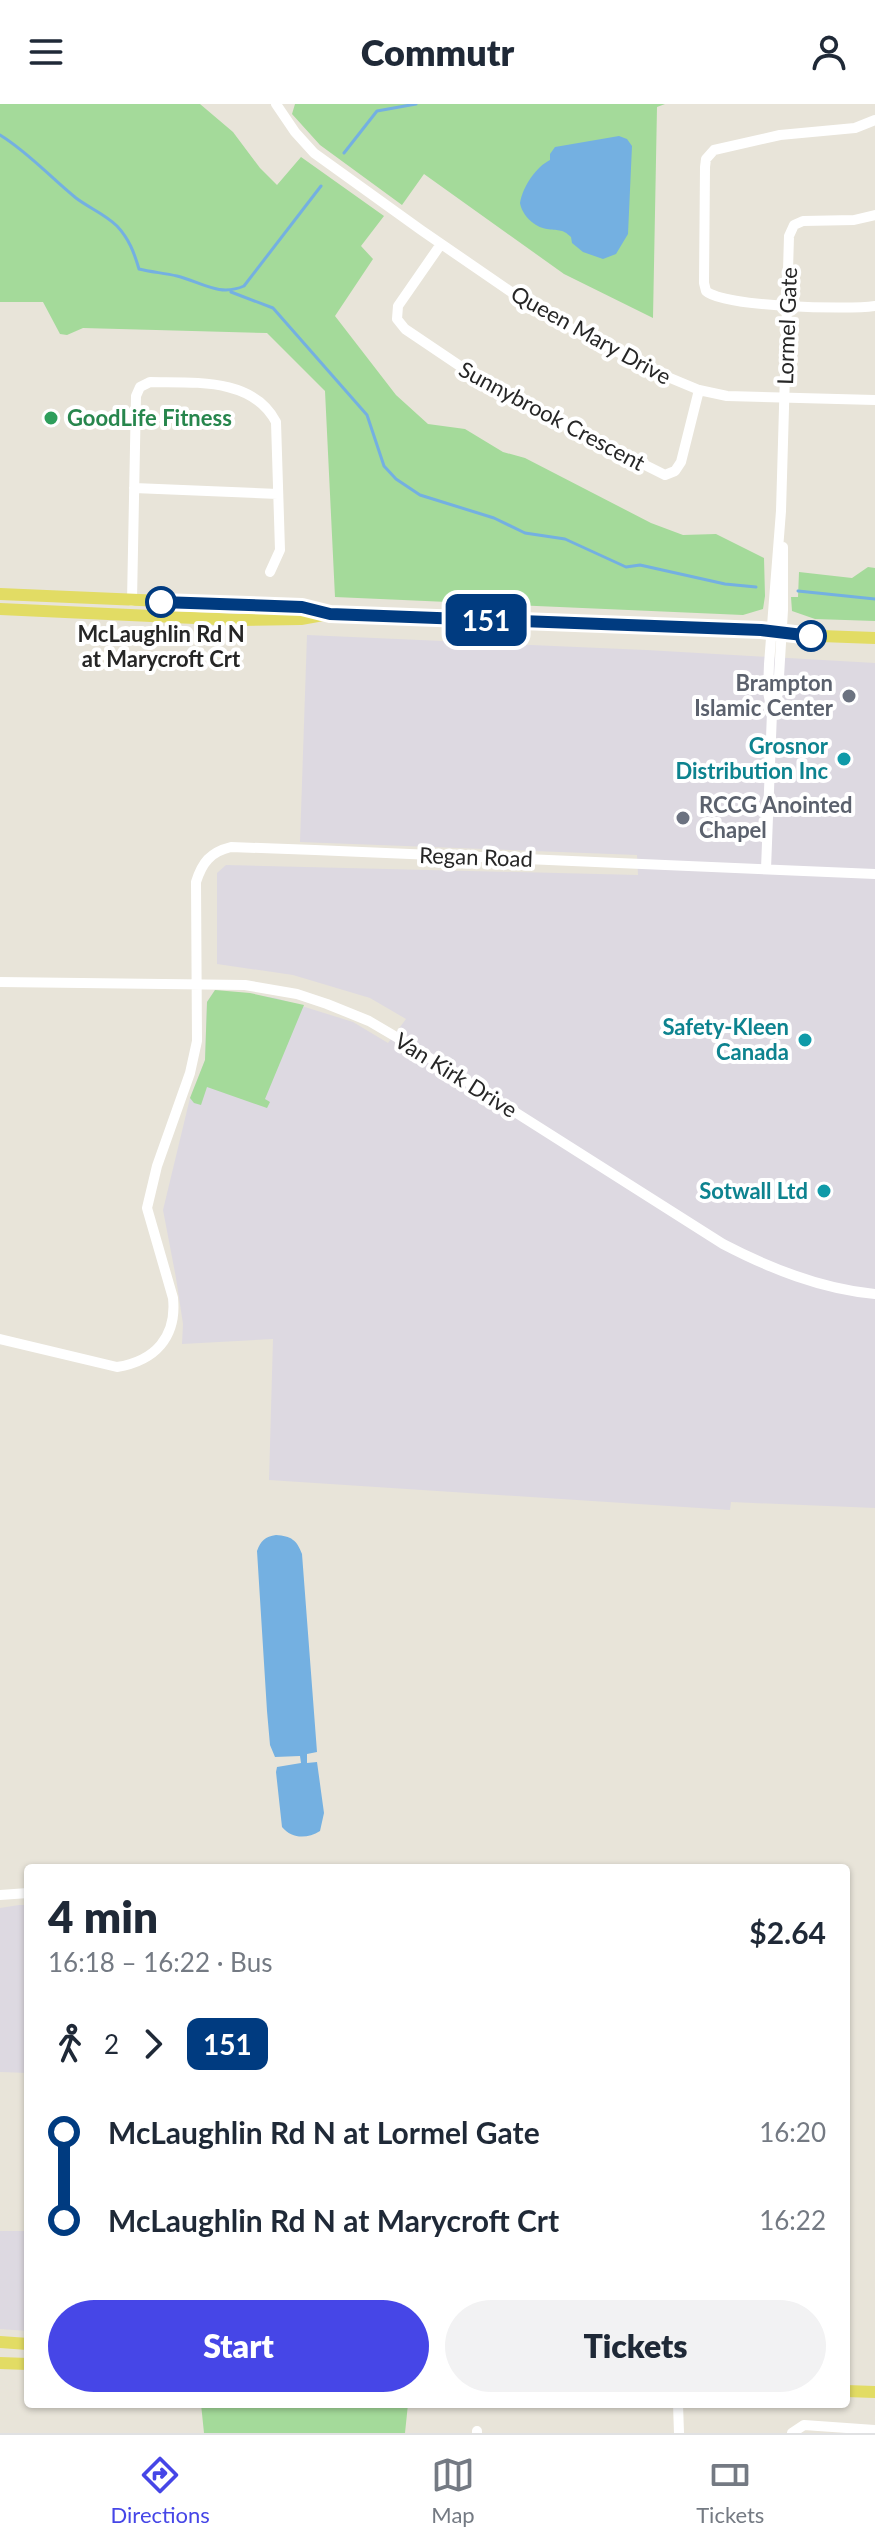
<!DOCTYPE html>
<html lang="en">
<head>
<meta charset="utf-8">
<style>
  :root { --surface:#fff; --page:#f2f2f3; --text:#1f2937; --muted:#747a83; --line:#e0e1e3; --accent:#4646e7 }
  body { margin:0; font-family:Lato,sans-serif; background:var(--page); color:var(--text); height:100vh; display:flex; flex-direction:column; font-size:30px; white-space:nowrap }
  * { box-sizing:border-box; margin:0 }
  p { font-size:26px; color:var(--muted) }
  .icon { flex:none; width:44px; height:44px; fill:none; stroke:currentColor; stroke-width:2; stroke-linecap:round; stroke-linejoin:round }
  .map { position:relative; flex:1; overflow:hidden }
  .panel { position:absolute; left:24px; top:1760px; width:826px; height:544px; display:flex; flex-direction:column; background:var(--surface); border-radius:8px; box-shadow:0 2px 6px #0004 }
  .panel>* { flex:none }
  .badge { padding:0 16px; border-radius:12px; font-size:28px; line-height:52px }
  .map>.badge { position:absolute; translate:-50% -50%; box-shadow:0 0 0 4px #fff }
  .legs { display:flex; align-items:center; gap:12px; height:88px; padding:0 24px; font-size:26px }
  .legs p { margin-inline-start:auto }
  .summary { display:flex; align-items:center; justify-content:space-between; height:136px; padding:0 24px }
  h1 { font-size:44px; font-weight:800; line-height:60px }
  .button { display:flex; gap:16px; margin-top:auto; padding:16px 24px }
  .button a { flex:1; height:92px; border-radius:48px; background:var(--accent); color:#fff; font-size:32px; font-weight:800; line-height:92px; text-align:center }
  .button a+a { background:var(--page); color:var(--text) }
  ul { padding:0 24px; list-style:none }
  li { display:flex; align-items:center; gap:28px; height:88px; font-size:30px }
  li i { display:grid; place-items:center; width:12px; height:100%; margin:0 10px; background:currentColor }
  li i::after { content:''; width:20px; height:20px; margin:-10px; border:6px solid; border-radius:50%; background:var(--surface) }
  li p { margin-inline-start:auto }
  li:first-child i { background:linear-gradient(#0000 50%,currentColor 0) }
  li:last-child i { background:linear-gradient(currentColor 50%,#0000 0) }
  header { display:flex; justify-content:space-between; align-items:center; height:104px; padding:0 24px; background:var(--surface); font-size:36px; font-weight:800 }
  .tab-bar { display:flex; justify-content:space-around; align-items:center; height:112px; border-top:2px solid var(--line); background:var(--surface); font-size:22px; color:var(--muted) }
  .tab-bar a { display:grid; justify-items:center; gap:4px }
  .tab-bar .current { color:var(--accent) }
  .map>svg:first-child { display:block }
  .industrial { fill:#ddd9e1 }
  .green { fill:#a4da9a }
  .water { fill:#74b0e1 }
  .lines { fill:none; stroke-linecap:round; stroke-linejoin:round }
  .stream { stroke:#74b0e1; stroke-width:3 }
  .minor { stroke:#fff; stroke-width:10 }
  .major { stroke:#e2dc64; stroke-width:12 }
  .line-1-casing { stroke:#fff; stroke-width:18 }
  .line-1 { stroke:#003b80; stroke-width:12 }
  .leisure-dot { fill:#2e9e5b; stroke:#fff; stroke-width:3 }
  .stop-1-dot { fill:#fff; stroke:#003b80; stroke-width:4 }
  .worship-dot { fill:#6b7280; stroke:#fff; stroke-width:3 }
  .culture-dot { fill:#0f9aa8; stroke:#fff; stroke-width:3 }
  .labels { text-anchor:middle; stroke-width:8; stroke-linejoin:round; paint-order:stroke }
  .street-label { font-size:22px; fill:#262626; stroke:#fff }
  .leisure-label { font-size:22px; font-weight:bold; fill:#27864d; stroke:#fff; text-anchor:start }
  .stop-label { font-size:22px; font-weight:bold; fill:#262626; stroke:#fff }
  .worship-label { font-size:22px; font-weight:bold; fill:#5b616d; stroke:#fff; text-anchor:end }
  .culture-label { font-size:22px; font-weight:bold; fill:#0d838f; stroke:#fff; text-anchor:end }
</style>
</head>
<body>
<header><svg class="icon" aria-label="menu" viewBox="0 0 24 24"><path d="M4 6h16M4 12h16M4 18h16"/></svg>Commutr<svg class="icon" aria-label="person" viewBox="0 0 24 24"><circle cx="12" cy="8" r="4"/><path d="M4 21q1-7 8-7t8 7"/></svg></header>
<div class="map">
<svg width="875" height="2329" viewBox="0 0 875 2329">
  <rect width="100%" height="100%" fill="#e8e4d9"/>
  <path class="industrial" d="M307,531L646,546L875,559V1404L731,1398L730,1406L269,1376L273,1235L182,1240L183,1220L176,1174L163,1106L190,994L205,956L207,898L215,886L276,894L353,918L388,939L406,915L370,894L293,871L217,860V769L226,761L638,771L637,751L300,738Z
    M19,1801H28V1969L0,1968V1804Z
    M0,2127H28V2227L0,2225Z"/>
  <path class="green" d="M0,0H200L233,28L260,64L277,81L301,53L384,112L361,142L373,155L335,212L396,291L428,320L465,325L503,348L525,354L651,419L683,431L716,430L764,454L765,492L763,505L743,511L335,493L325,287L267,229L83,224L67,231L60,230L43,198H0Z
    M295,0H665L657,3L653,214L564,170L424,70L402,101L320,41L292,10Z
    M868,463L875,464V517L815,515L792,507L791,493H798L799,468L852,474Z
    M215,886L250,889L304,901L265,995L270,998L267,1004L207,983L201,1001L194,999L190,994L205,956L207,898Z
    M201,2300H408L405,2329H204Z"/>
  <path class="water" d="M619,32L627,35L632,42L628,130L616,150L603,155L583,148L572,139L571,133C562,124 557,127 547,125C534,123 522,111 520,99C523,82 536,63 550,56V50L555,43Z
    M276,1431C291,1432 297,1436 302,1450L317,1648L307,1650V1659L317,1658L324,1709L320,1727C307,1735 292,1735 282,1723L276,1668L277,1663L301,1659L300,1652L275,1653L270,1641L267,1607L257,1447C261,1436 265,1433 276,1431Z"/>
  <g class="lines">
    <path class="stream" d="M0,31C28,48 50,73 76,94C89,104 105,110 117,122C129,135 134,148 139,165C151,168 164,169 177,172C201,178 219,193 244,182L321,82
      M344,49L377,7L416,0
      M231,188L273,204L367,311L384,362L396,375L420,391L494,414L525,429L565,435L626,463L640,461L725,480L756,483
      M798,487L875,495"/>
    <path class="minor" d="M276,0L295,28L314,49L421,126L543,210L663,271L699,286L727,292L875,296
      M875,16L855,24L780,31L714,46L706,55L705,63L704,179L706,187C723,203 849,206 875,202
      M441,140L398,202L397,215L405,225L497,287L665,371L675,367L681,358L699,286
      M134,384L278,390
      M132,497L136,292L140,283L150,278C193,279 253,273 276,318L280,446L270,468
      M773,606L778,589L783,506V443
      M766,765L772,608L768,588L769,560L781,407L789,132L794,121L803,117L854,116L875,111
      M0,878L245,881L297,890L327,900L369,917L403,937L723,1140C771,1165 821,1185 875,1190
      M0,1235L117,1263C155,1257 177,1233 173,1194L147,1104L157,1062L190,969L197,937L196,778C202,759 210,748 231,743L315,746L875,770
      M0,1791L28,1789
      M678,2300L679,2329
      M477,2327V2329
      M792,2329L804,2321L875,2326"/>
    <path class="major" d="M0,490L302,503L330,510L761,526L794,531L875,534
      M0,505L238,516L301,515L323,511
      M0,2238L28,2240
      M0,2259L28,2260
      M846,2287L875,2288"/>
  </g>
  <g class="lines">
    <defs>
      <path id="line-1" d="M161,498L302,503L330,510L761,526L811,532"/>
    </defs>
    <use href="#line-1" class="line-1-casing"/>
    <use href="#line-1" class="line-1"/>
  </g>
  <circle class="leisure-dot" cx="51" cy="314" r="8"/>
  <g class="stop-1-dot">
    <circle cx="161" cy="498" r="14"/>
    <circle cx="811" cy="532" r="14"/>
  </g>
  <g class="worship-dot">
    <circle cx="849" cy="592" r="8"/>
    <circle cx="683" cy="714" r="8"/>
  </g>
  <g class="culture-dot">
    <circle cx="844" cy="655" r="8"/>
    <circle cx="805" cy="936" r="8"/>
    <circle cx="824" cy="1087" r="8"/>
  </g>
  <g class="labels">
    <g class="street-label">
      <text transform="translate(787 222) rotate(-88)" y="8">Lormel Gate</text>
      <text transform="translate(591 231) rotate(29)" y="8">Queen Mary Drive</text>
      <text transform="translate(552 312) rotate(28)" y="8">Sunnybrook Crescent</text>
      <text transform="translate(476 753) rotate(2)" y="8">Regan Road</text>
      <text transform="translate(456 971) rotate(32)" y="8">Van Kirk Drive</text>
    </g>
    <g class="leisure-label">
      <text x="67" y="322">GoodLife Fitness</text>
    </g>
    <g class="stop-label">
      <text x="161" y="538">McLaughlin Rd N<tspan x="161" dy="25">at Marycroft Crt</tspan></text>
    </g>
    <g class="worship-label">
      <text x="833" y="587">Brampton<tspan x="833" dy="25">Islamic Center</tspan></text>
      <text x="699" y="709" text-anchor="start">RCCG Anointed<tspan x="699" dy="25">Chapel</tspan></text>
    </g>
    <g class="culture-label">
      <text x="828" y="650">Grosnor<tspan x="828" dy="25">Distribution Inc</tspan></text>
      <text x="789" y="931">Safety-Kleen<tspan x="789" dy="25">Canada</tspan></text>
      <text x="808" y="1095">Sotwall Ltd</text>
    </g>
  </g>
</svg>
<b class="badge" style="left:486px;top:516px;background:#003b80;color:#fff">151</b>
<section class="panel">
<div class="summary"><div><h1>4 min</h1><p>16:18 – 16:22 · Bus</p></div><b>$2.64</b></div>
<div class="legs"><svg class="icon" aria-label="walk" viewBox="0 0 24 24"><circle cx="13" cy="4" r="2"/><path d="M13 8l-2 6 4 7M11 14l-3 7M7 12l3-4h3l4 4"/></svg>2<svg class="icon" aria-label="forward" viewBox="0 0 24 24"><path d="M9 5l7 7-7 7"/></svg><b class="badge" style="background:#003b80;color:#fff">151</b></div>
<ul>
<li><i style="color:#003b80"></i><b>McLaughlin Rd N at Lormel Gate</b><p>16:20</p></li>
<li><i style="color:#003b80"></i><b>McLaughlin Rd N at Marycroft Crt</b><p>16:22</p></li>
</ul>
<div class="button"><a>Start</a><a>Tickets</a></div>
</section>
</div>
<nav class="tab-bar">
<a class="current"><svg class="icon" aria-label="directions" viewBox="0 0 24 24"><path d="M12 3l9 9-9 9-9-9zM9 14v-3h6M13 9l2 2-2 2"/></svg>Directions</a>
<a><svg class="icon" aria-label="map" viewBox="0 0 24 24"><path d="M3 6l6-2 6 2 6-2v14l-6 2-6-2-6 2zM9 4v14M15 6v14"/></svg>Map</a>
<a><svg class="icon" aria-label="tickets" viewBox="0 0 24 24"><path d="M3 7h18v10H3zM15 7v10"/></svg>Tickets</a>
</nav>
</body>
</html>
